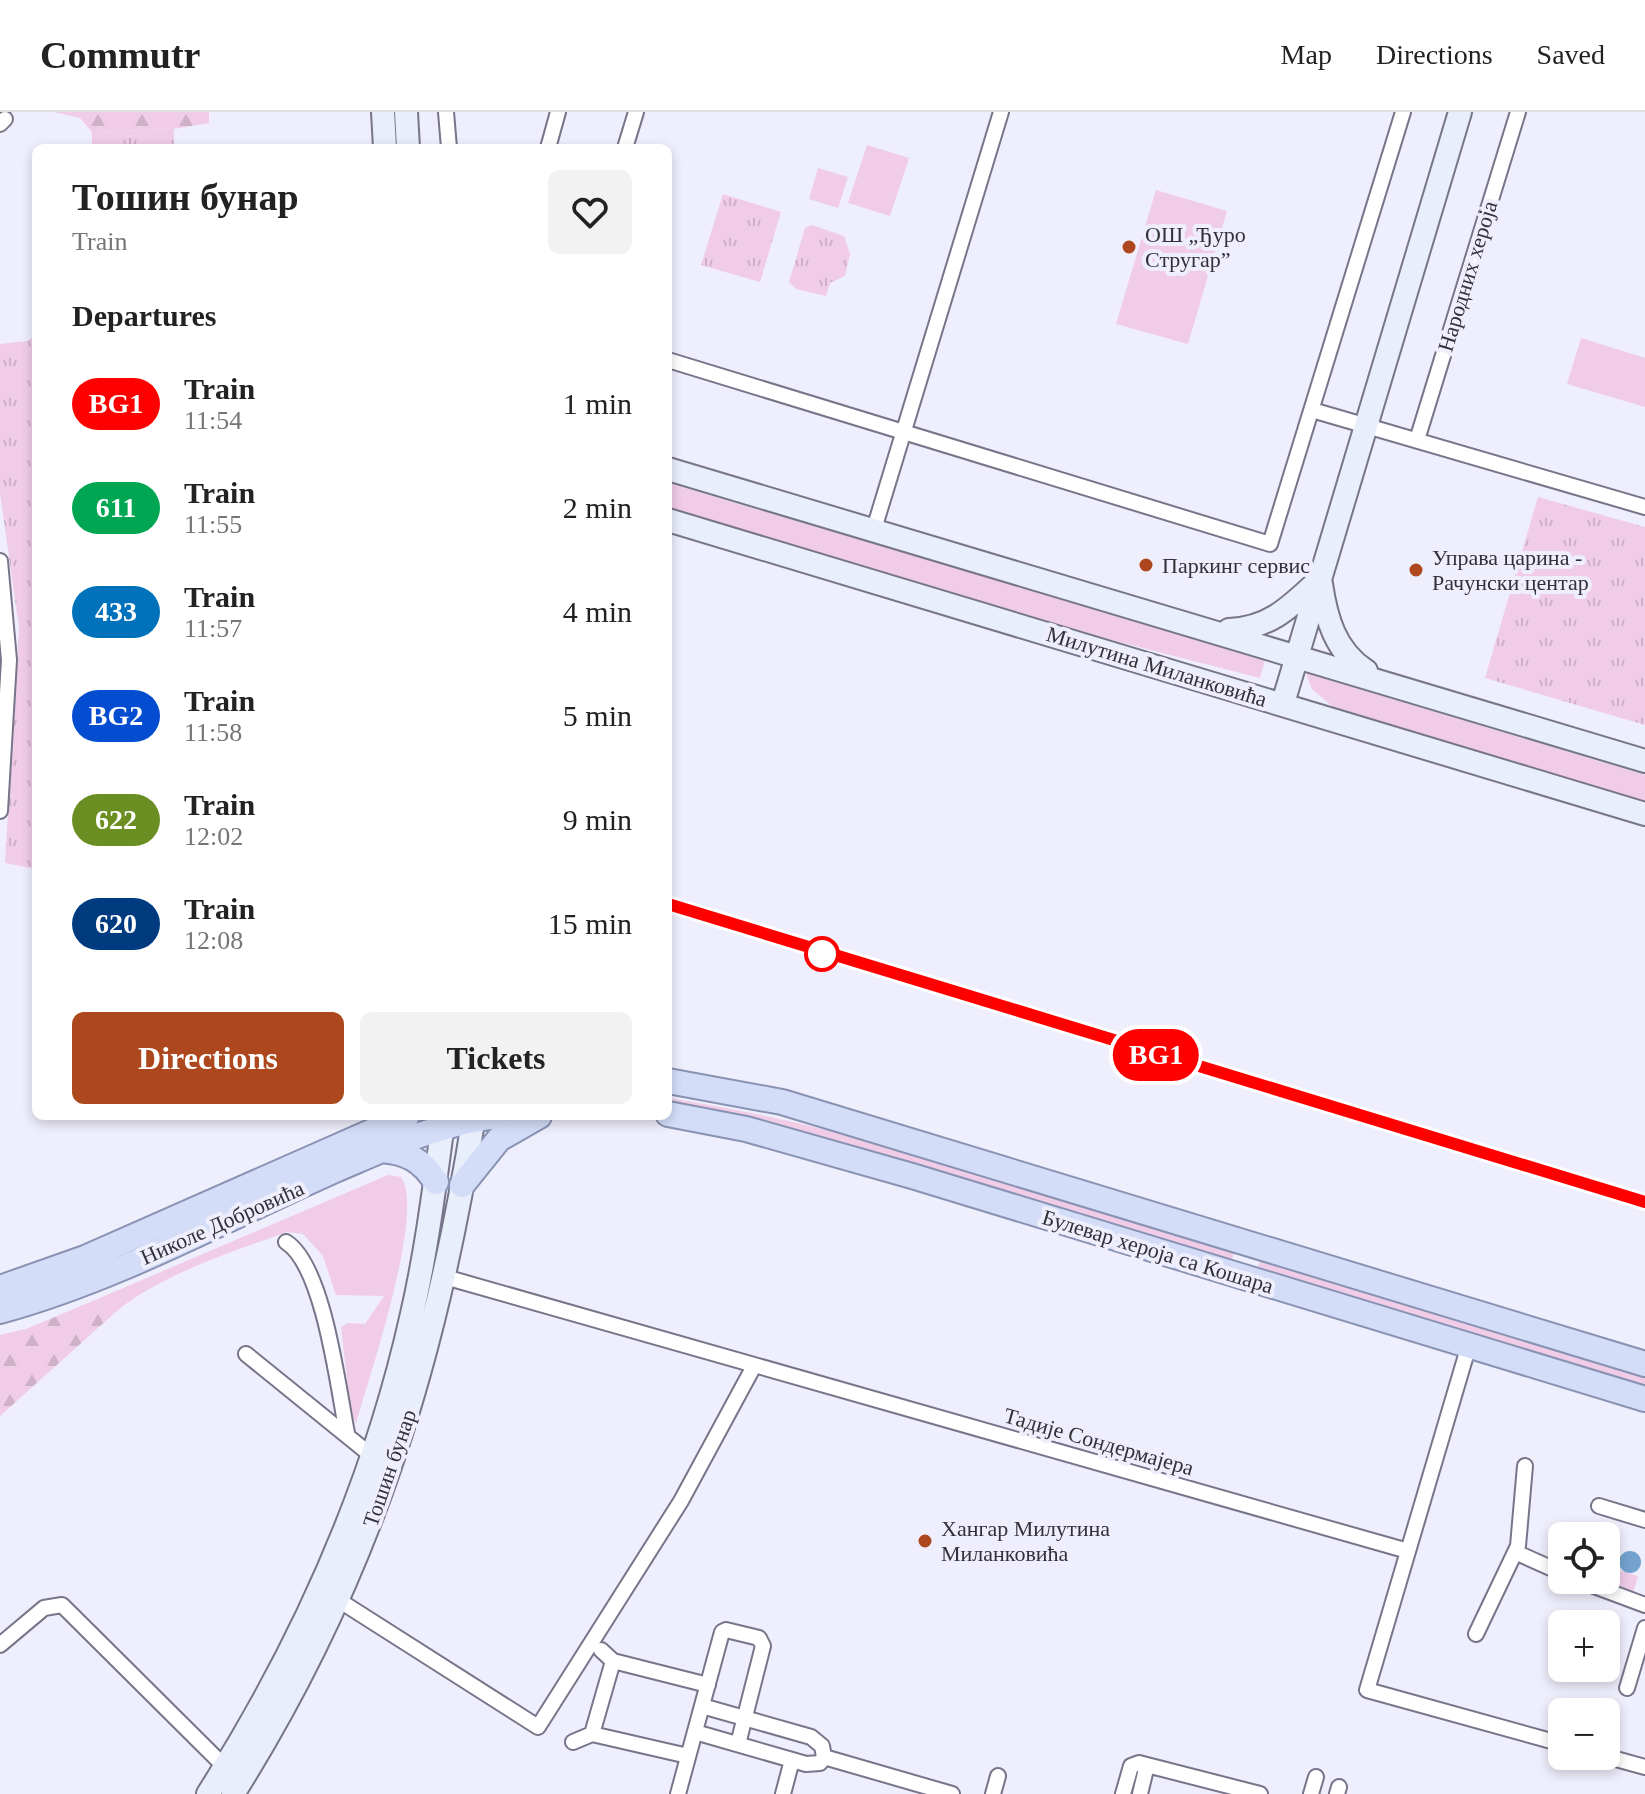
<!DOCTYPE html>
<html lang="en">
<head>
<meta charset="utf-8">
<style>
  :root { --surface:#fff; --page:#f2f2f2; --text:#222; --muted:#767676; --line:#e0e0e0; --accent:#ad471d }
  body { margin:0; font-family:Georgia,serif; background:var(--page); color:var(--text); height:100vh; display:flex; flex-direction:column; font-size:30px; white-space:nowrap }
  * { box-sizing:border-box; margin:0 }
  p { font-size:26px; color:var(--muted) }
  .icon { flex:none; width:44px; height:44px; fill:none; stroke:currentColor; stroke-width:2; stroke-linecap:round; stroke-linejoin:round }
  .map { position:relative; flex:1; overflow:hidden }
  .details { position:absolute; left:32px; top:32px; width:640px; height:976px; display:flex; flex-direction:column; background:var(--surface); border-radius:12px; box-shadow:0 4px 12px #0003 }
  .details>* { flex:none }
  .badge { padding:0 16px; border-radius:26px; font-size:28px; line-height:52px }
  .controls { position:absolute; left:1548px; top:1410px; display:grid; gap:16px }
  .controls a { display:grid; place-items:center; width:72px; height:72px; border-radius:12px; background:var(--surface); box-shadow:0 4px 12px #0003; font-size:40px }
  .map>.badge { position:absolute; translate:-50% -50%; box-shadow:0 0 0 4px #fff }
  h2 { padding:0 40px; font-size:30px; line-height:72px }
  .round { display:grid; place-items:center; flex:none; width:84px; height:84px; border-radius:12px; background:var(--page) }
  .headline { display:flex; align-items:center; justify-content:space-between; height:136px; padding:0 40px }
  h1 { font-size:38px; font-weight:600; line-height:60px }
  .primary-button { display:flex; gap:16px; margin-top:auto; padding:16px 40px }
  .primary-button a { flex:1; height:92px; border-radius:12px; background:var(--accent); color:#fff; font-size:32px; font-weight:600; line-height:92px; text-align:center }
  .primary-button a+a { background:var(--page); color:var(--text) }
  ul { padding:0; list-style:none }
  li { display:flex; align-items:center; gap:24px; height:104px; padding:0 40px }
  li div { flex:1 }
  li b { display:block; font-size:30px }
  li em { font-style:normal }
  li .badge { min-width:88px; font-weight:700; text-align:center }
  header { display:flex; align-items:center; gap:48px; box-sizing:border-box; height:112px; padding:0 40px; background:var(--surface); border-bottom:2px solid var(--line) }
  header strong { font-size:38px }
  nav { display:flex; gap:44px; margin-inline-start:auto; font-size:28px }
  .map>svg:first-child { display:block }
  .green { fill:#f0cce7 }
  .forest { fill:url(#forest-firs) }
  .park { fill:url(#park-tufts) }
  .water { fill:#74a3cf }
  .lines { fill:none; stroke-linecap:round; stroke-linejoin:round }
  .street-casing { stroke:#777589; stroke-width:18 }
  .secondary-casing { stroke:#777589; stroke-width:26 }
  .primary-casing { stroke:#8892b2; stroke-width:28 }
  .street { stroke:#fff; stroke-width:14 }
  .secondary { stroke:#e9eefb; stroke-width:22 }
  .primary { stroke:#d3ddf8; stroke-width:24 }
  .rail-casing { stroke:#807f8a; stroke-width:7 }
  .rail { stroke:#efeefc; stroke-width:4; stroke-dasharray:12; stroke-linecap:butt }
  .line-casing { stroke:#fff; stroke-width:18 }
  .line { stroke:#f00; stroke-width:12 }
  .poi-dot { fill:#ad471d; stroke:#efeefc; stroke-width:3 }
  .stop-dot { fill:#fff; stroke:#f00; stroke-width:4 }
  .labels { text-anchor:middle; stroke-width:8; stroke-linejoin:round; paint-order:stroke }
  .poi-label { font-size:22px; fill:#323139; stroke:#efeefc; text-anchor:start }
  .street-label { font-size:22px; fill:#323139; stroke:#efeefc }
</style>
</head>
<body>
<header>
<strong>Commutr</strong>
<nav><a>Map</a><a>Directions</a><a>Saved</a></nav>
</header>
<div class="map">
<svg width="1645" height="1682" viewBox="0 0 1645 1682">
  <defs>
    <pattern id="forest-firs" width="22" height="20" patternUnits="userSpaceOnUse" patternTransform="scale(2)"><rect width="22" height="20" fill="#f0cce7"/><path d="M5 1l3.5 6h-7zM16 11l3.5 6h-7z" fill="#ceb0c7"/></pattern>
    <pattern id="park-tufts" width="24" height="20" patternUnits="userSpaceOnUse" patternTransform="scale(2)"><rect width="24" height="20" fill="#f0cce7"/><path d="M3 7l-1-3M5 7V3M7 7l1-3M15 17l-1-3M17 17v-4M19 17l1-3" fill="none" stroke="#ceb0c7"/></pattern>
  </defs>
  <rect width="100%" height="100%" fill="#efeefc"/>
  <path class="green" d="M867,33L909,46L890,104L848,91Z
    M818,56L848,65L838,96L809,87Z
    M1156,78L1227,99L1188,232L1116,212Z
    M1581,226L1645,246V295L1567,272Z
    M668,371L1265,548L1260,566L1104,526L668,396Z
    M1306,561L1645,663V689L1333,595L1312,577Z
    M668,986C857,1015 1051,1083 1235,1137L1231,1151L668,998Z
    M388,1063L401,1065C426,1100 368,1267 356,1312L351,1300L341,1215L348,1211L365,1212L384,1184L336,1183L323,1144L303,1122L287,1120C231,1140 150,1166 108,1207L95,1188Z
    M1261,1144L1645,1260V1273L1257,1159Z
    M1615,1457L1638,1464L1632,1485L1608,1477Z"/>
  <path class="forest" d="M53,0H209V11L174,17L92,20L80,6Z
    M95,1188L108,1207L0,1304V1223L26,1217Z"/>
  <path class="park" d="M174,17V36H92V20Z
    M723,82L781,100L760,170L701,153Z
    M812,113L844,124L850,142L845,164L830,171L826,184L796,177L789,170L805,116Z
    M36,223V757L5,751L19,516L0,381V232L28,229Z
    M1538,385L1645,415V613L1485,566Z"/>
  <path class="water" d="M1619 1450a11 11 0 1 1 22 0a11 11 0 1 1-22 0Z"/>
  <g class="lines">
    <defs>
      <path id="street" d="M446,0L449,36
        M0,12L5,7
        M548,36L558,0
        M625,36L636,0
        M668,248L1270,432L1403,0
        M1312,298L1645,395
        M1417,328L1518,0
        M874,417L1001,0
        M0,449L9,548L0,699
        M286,1130C324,1154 338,1276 347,1321
        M445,1165L1408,1439
        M1469,1233L1367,1578L1562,1632
        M246,1242L372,1344
        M1599,1394L1645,1408
        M1515,1440L1562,1461
        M1578,1468L1645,1493
        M340,1489L538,1615L681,1389L754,1254
        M1476,1522L1518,1434L1525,1354
        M0,1533L44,1496L62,1493L228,1658
        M601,1538L613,1549
        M1627,1576L1645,1516
        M702,1594L811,1625L822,1634L824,1645
        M695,1620L806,1652L820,1651L824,1645
        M573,1630L592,1622
        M688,1644L592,1622L613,1549L708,1573
        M1605,1644L1645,1655
        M824,1645L952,1682
        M678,1682L722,1520L726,1518L759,1526L763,1534L738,1632
        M783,1682L792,1648
        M993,1682L998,1664
        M1123,1682L1131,1654L1139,1651L1260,1682
        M1140,1682L1147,1653
        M1311,1682L1316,1665
        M1337,1682L1339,1675"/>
      <path id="secondary" d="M383,0L385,36
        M406,0L408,36
        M668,357L1645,649
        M668,408L1645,702
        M1321,472C1326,506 1335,539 1366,559
        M1229,518C1270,516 1290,495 1318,469
        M1283,591L1460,0
        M208,1682C302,1534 374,1373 412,1202C427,1137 435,1070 444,1004
        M233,1682C368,1468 435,1253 474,1004"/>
      <path id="primary" d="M668,969L782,990L1645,1252
        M668,1002L746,1017L912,1064L1645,1287
        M381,1038C407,1040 422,1048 436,1070
        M462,1073L499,1027L539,1004
        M0,1176L85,1146L407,1004
        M0,1199C117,1167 225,1107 335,1058C387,1036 439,1011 496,1004"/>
    </defs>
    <use href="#street" class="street-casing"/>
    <use href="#secondary" class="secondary-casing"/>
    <use href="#primary" class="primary-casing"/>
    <use href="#street" class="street"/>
    <use href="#secondary" class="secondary"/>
    <use href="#primary" class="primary"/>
    <defs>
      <path id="rail" d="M668,792L1645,1090"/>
    </defs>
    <use href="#rail" class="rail-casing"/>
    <use href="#rail" class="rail"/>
  </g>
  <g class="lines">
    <defs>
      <path id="line" d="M668,792L1645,1090"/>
    </defs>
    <use href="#line" class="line-casing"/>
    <use href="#line" class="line"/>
  </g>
  <g class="poi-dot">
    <circle cx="1129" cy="135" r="8"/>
    <circle cx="1146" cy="453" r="8"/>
    <circle cx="1416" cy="458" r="8"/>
    <circle cx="925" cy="1429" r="8"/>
  </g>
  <circle class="stop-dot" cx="822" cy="842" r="16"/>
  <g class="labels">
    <g class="poi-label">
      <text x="1145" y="130">ОШ „Ђуро<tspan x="1145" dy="25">Стругар”</tspan></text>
      <text x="1432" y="453">Управа царина -<tspan x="1432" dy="25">Рачунски центар</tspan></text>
      <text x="1162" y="461">Паркинг сервис</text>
      <text x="941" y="1424">Хангар Милутина<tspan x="941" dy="25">Миланковића</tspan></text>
    </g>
    <g class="street-label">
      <text transform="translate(1467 164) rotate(-73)" y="8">Народних хероја</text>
      <text transform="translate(1157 554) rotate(17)" y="8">Милутина Миланковића</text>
      <text transform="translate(222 1110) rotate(-24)" y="8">Николе Добровића</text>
      <text transform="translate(1158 1139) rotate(17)" y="8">Булевар хероја са Кошара</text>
      <text transform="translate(1099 1329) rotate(16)" y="8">Тадије Сондермајера</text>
      <text transform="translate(389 1356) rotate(-71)" y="8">Тошин бунар</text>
    </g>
  </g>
</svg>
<div class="controls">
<a><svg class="icon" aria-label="locate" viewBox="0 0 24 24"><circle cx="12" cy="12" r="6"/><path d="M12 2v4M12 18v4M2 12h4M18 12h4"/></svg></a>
<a>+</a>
<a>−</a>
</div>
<b class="badge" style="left:1156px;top:943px;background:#f00;color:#fff">BG1</b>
<section class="details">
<div class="headline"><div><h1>Тошин бунар</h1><p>Train</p></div><a class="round"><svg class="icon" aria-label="heart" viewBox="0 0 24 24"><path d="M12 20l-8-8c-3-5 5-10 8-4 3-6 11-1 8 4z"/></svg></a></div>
<h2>Departures</h2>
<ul>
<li><span class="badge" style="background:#f00;color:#fff">BG1</span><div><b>Train</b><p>11:54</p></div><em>1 min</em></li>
<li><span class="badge" style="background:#00a651;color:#fff">611</span><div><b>Train</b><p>11:55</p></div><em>2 min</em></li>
<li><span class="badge" style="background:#0072bc;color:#fff">433</span><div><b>Train</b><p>11:57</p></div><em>4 min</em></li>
<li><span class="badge" style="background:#044cd0;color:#fff">BG2</span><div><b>Train</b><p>11:58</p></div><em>5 min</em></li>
<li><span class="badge" style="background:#6b8e23;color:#fff">622</span><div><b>Train</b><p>12:02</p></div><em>9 min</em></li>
<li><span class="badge" style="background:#003b80;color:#fff">620</span><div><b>Train</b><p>12:08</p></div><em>15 min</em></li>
</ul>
<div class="primary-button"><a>Directions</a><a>Tickets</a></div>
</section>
</div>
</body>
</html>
